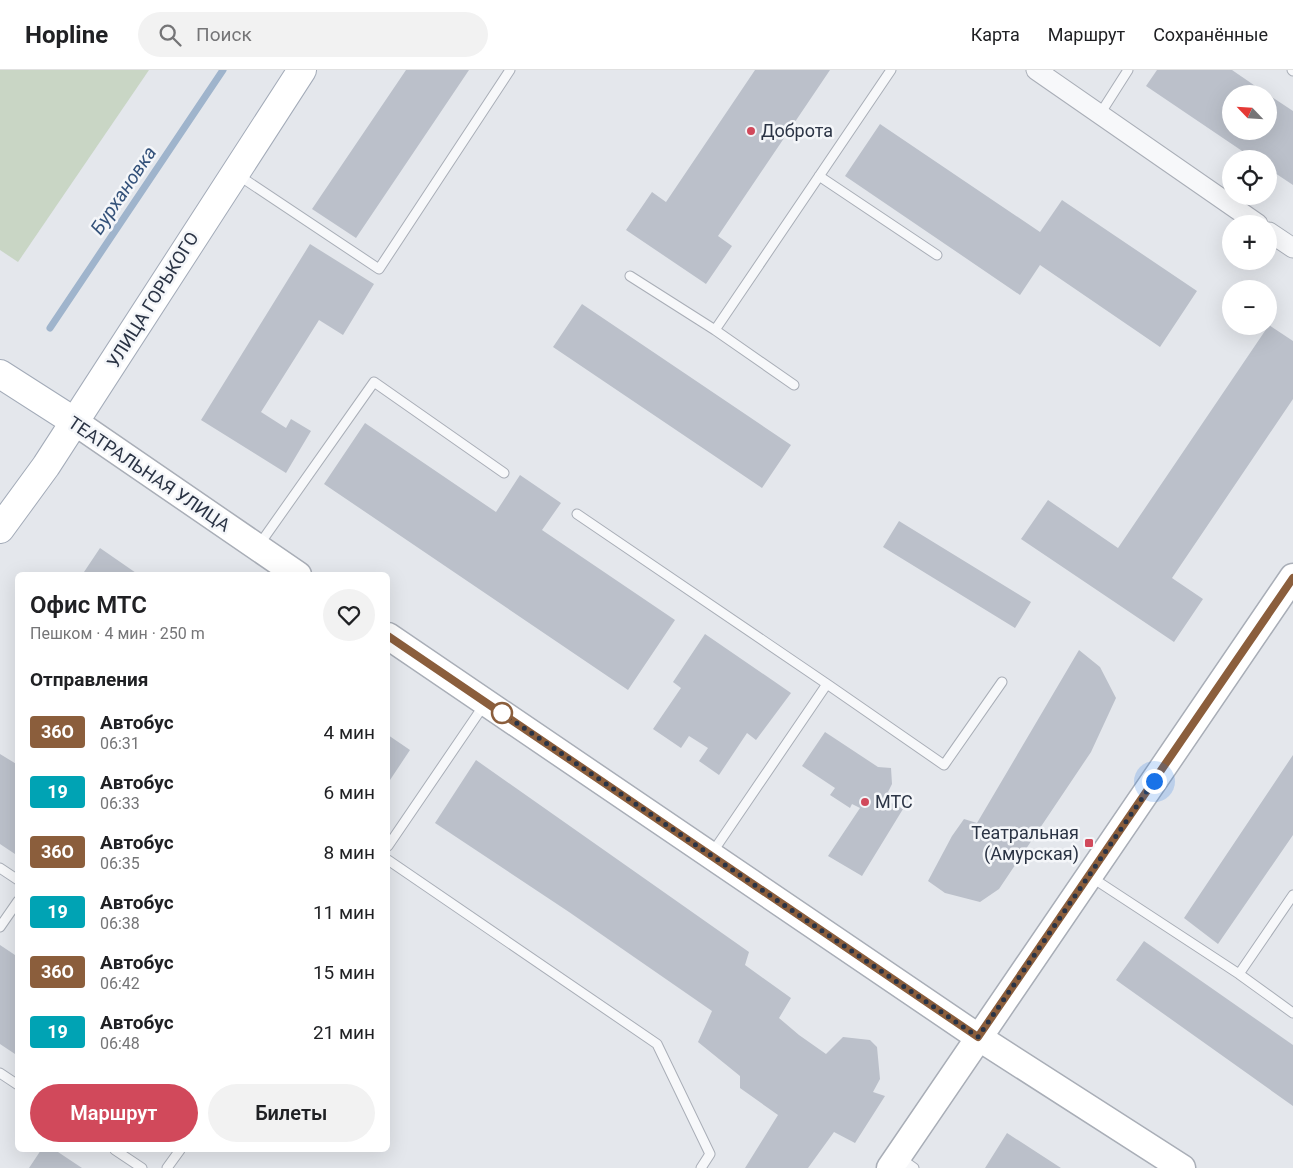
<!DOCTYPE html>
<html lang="ru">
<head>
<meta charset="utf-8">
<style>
  :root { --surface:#fff; --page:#f2f2f2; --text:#202124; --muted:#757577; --line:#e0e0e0; --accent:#d1495b }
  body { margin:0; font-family:Roboto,sans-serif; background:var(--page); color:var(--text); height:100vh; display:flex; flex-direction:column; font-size:19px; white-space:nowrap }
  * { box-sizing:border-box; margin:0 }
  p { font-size:16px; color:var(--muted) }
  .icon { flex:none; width:28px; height:28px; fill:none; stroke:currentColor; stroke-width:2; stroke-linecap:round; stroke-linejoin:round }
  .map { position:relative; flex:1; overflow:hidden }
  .side { position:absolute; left:15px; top:502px; width:375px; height:580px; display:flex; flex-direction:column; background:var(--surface); border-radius:8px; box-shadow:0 5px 20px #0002 }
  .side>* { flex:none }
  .badge { padding:0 10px; border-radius:4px; font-size:18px; line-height:32px }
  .needle { width:32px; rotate:295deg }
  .tools { position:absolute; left:1222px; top:15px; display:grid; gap:10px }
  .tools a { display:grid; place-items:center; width:55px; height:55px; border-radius:50%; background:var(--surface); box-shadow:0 5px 20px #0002; font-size:25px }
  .you { position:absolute; width:25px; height:25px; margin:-12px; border:4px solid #fff; border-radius:50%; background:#1a73e8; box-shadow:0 0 0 8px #1a73e833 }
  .map>.badge { position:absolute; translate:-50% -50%; box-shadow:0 0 0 2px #fff }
  h2 { padding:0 15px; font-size:19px; line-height:45px }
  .round { display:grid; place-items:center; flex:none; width:52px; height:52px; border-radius:26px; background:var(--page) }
  .head { display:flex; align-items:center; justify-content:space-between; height:85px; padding:0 15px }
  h1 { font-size:24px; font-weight:600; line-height:38px }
  .button { display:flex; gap:10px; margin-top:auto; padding:10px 15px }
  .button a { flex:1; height:58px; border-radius:30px; background:var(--accent); color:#fff; font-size:20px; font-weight:600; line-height:58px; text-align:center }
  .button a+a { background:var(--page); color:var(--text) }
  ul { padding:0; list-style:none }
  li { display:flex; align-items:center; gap:15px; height:60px; padding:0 15px }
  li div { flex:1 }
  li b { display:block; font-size:19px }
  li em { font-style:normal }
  li .badge { min-width:55px; font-weight:700; text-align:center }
  header { display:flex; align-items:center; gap:30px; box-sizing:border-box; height:70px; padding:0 25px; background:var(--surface); border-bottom:1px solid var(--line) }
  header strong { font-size:24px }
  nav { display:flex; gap:28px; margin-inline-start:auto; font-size:18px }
  .search { width:350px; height:45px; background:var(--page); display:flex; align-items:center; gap:12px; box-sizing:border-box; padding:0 18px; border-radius:28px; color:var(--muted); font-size:19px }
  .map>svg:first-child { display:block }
  .garden { fill:#c9d6c5 }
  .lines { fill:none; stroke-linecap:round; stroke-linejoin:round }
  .stream { stroke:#9fb4cc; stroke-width:7 }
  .building { fill:#bbc0ca }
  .lane-casing { stroke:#a9aeb7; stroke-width:11 }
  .street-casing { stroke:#a9aeb7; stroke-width:21 }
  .secondary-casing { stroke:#a9aeb7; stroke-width:29 }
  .primary-casing { stroke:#a3abb8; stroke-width:30 }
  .lane { stroke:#f7f8fa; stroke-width:9 }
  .street { stroke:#f7f8fa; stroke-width:19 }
  .secondary { stroke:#fff; stroke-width:26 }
  .primary { stroke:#fff; stroke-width:28 }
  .line-casing { stroke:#fff; stroke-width:11 }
  .line { stroke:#8b5e3c; stroke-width:8 }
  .walk { stroke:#2b3445; stroke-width:5; stroke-dasharray:0 9 }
  .poi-dot { fill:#d1495b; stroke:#f4f6f9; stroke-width:2 }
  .stop-dot { fill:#fff; stroke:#8b5e3c; stroke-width:2.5 }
  .labels { text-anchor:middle; stroke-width:5; stroke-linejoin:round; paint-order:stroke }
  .poi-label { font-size:18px; fill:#2b3445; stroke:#f4f6f9; text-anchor:start }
  .street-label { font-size:18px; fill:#2b3445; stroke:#f4f6f9 }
  .water-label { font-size:19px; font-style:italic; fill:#34527a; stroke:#f4f6f9 }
</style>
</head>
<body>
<header>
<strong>Hopline</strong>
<div class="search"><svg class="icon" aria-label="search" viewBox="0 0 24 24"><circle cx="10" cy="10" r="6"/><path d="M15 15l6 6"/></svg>Поиск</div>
<nav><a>Карта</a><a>Маршрут</a><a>Сохранённые</a></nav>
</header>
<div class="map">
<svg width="1293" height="1098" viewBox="0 0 1293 1098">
  <rect width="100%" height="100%" fill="#e4e7ec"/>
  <path class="garden" d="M0,0H149L18,192L0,180Z"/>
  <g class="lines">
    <path class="stream" d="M50,258L223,0"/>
  </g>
  <path class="building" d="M406,0H469L356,168L312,139Z
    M755,0H830L718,166L732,176L706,214L626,160L652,122L666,132Z
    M1157,0H1232L1267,24H1231V61H1269V25L1293,41V115L1269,99V89H1254L1146,16Z
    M880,54L1040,162L1062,130L1197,221L1160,277L1040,195L1020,225L845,106Z
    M310,174L374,214L343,265L319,250L261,342L286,358L291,349L311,361L286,403L201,350Z
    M582,234L791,375L762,418L553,277Z
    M1269,255L1293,271V329L1172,508L1203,529L1174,572L1021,469L1048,430L1118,478Z
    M365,353L496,442L520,405L561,433L542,460L675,550L628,620L324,414Z
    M899,451L1031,532L1015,558L883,477Z
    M100,478L139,505H82Z
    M705,564L791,623L756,670L747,663L719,705L699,691L708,678L689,666L681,678L653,659L681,618L673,612Z
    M1079,580L1100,597L1116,628L1091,682L999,819L980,832L945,823L928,811L952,766L964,749L977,753Z
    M825,662L878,697L891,698L892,714L888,722L891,724L886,730L903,739L862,806L828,786L860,738L852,734L850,738L830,725L835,718L802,696Z
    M388,665L410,680L388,713Z
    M0,684L18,695V786L0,774Z
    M1293,685V765L1218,874L1184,848Z
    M476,690L749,882L745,895L791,928L779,948L799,965L826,984L843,967L870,970L877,977L880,1009L873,1022L885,1026L855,1073L834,1062L808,1098H745L778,1045L740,1018V1006L698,972L712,941L569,842L435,753Z
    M1144,871L1293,975V1036L1116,910Z
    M0,875L18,887V986L0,974Z
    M1007,1063L1061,1098H985Z
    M41,1080H55L82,1098H29Z"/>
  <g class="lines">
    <defs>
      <path id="lane" d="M1292,0L1293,1
        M1100,44L1128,0
        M238,105L379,199L510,0
        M819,106L937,185
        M630,206L715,260L891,0
        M715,260L794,315
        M577,444L827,614L712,783
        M259,475L374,312L504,403
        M827,614L944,695L1002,612
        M388,776L484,635
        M388,790L657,974L710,1084L701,1098
        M0,798L18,810
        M1091,807L1239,904L1293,943
        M0,857L18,831
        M1239,904L1293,825
        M0,1003L18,1015
        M115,1080L142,1098
        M900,1088L914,1098
        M167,1098L180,1080"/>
      <path id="street" d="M1036,0L1258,154
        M1269,162L1293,178"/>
      <path id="secondary" d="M75,352L298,505
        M388,566L978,967L1182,1098
        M890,1098L1293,507"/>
      <path id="primary" d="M0,304L75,352
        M0,459L46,396L302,0"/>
    </defs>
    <use href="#lane" class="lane-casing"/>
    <use href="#street" class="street-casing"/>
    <use href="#secondary" class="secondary-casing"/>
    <use href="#primary" class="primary-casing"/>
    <use href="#lane" class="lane"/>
    <use href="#street" class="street"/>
    <use href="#secondary" class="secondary"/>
    <use href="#primary" class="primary"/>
  </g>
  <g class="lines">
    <defs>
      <path id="line" d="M388,566L978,967L1293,508"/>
    </defs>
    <use href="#line" class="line-casing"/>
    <use href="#line" class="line"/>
    <path class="walk" d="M502,643L978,967L1154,711"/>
  </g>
  <g class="poi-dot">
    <circle cx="751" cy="61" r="5"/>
    <circle cx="865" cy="732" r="5"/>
    <rect x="1084" y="768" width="10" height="10" rx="2.5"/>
  </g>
  <circle class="stop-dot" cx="502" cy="643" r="10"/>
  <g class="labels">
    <g class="poi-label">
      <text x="761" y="67">Доброта</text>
      <text x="875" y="738">МТС</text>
      <text x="1079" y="769" text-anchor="end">Театральная<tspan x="1079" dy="21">(Амурская)</tspan></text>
    </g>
    <g class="street-label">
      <text transform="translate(153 230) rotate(-58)" y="6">УЛИЦА ГОРЬКОГО</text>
      <text transform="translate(149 404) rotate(34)" y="6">ТЕАТРАЛЬНАЯ УЛИЦА</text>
    </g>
    <g class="water-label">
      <text transform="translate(123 120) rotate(-56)" y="7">Бурхановка</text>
    </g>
  </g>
</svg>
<div class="tools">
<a><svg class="needle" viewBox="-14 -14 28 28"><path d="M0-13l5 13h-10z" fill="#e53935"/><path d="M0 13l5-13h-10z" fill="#757577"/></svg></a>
<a><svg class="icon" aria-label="locate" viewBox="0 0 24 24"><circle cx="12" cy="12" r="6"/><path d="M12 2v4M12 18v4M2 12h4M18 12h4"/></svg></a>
<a>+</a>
<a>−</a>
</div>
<div class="you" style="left:1154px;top:711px"></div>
<section class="side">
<div class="head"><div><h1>Офис МТС</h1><p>Пешком · 4 мин · 250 m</p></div><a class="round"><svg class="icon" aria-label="heart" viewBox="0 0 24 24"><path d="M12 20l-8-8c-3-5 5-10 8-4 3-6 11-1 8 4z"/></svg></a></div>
<h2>Отправления</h2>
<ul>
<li><span class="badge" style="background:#8b5e3c;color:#fff">36О</span><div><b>Автобус</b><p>06:31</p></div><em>4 мин</em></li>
<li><span class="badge" style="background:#00a3b4;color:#fff">19</span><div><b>Автобус</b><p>06:33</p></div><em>6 мин</em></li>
<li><span class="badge" style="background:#8b5e3c;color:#fff">36О</span><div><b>Автобус</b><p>06:35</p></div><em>8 мин</em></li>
<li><span class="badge" style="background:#00a3b4;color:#fff">19</span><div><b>Автобус</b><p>06:38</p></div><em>11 мин</em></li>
<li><span class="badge" style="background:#8b5e3c;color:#fff">36О</span><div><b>Автобус</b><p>06:42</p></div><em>15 мин</em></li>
<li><span class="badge" style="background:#00a3b4;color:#fff">19</span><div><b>Автобус</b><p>06:48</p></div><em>21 мин</em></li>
</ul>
<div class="button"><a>Маршрут</a><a>Билеты</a></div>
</section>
</div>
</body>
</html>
